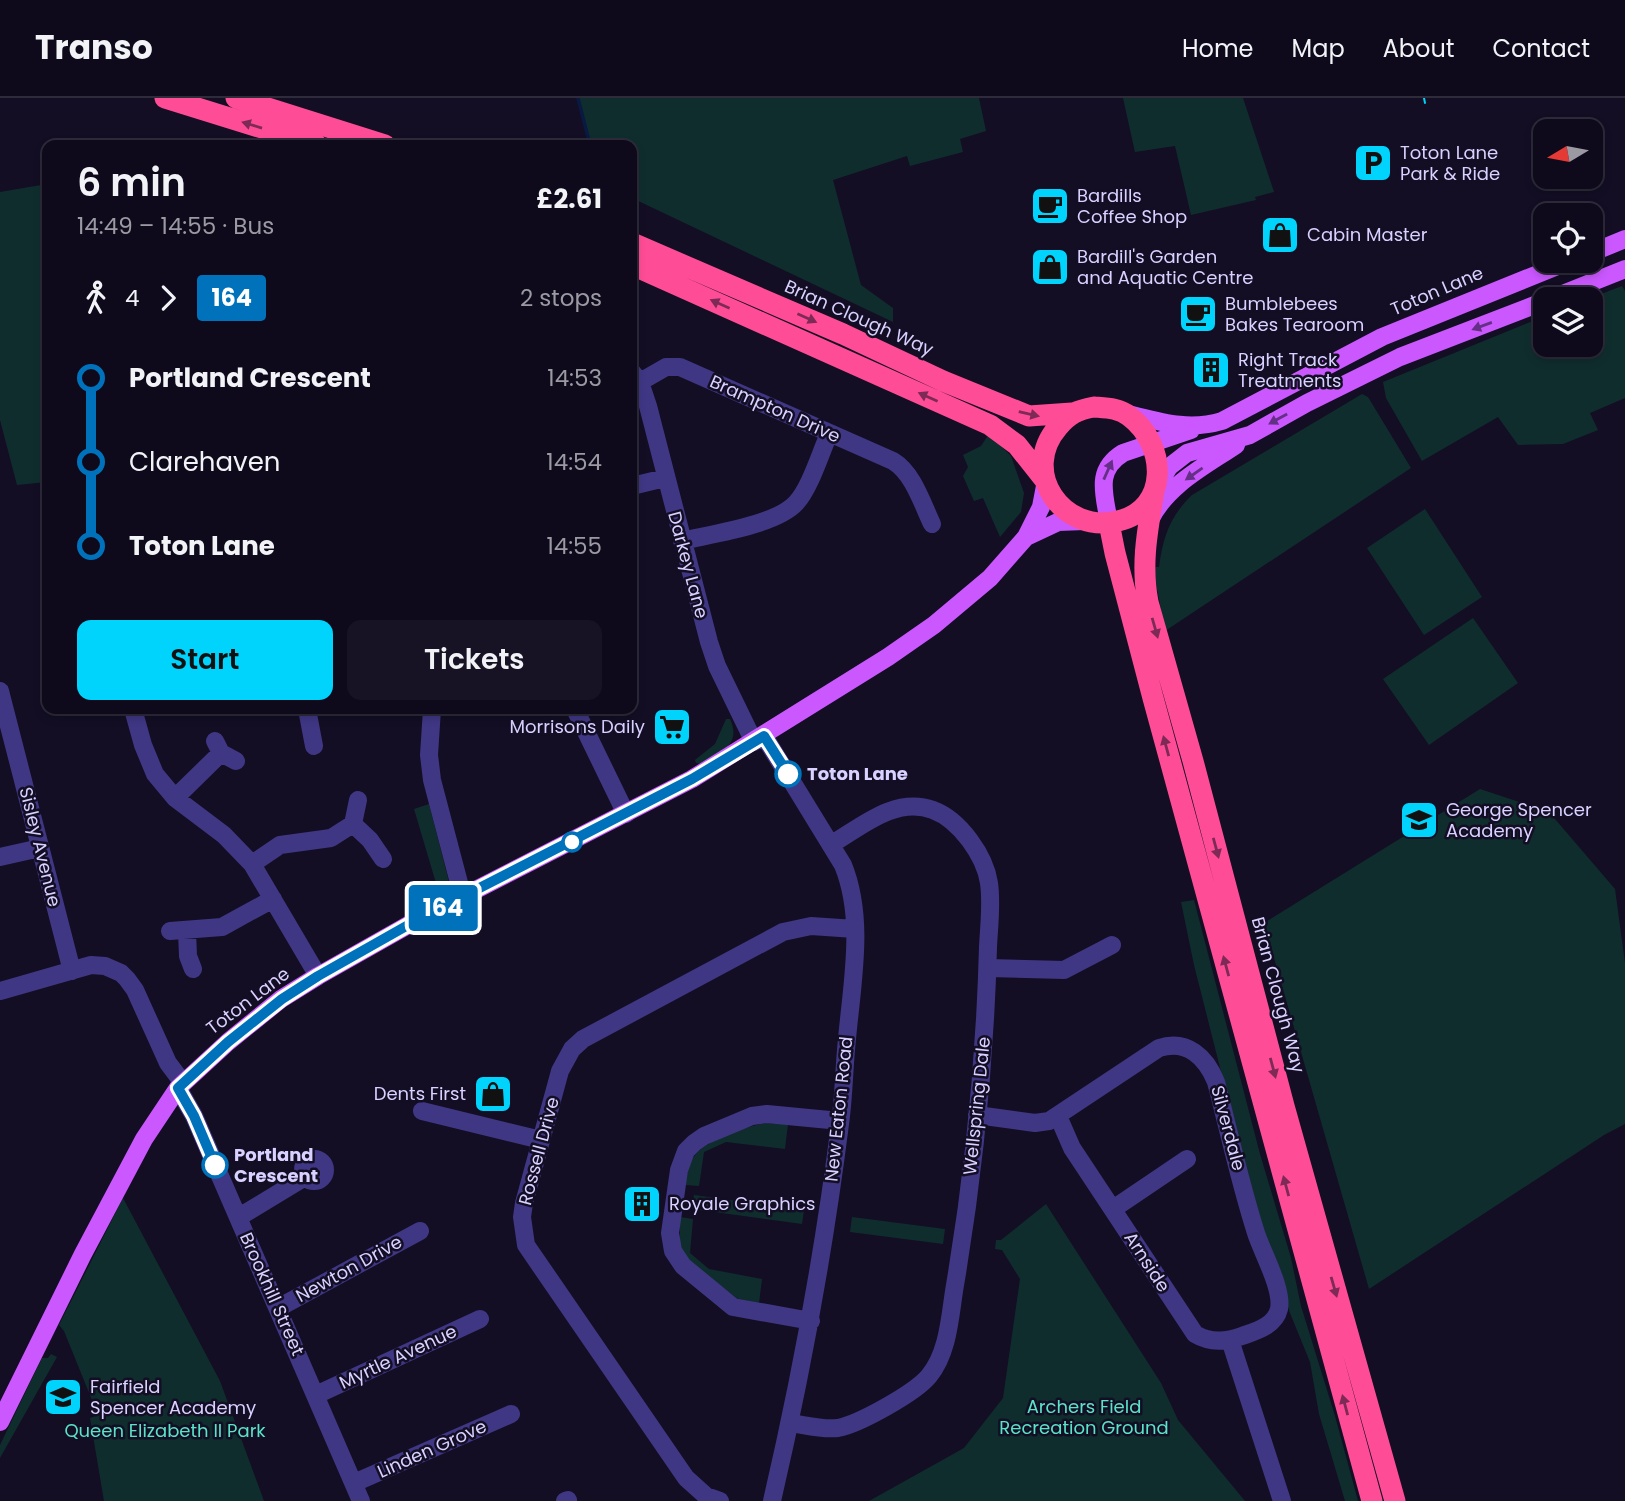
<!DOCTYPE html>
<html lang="en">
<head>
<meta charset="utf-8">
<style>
  :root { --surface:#0e0a1b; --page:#171324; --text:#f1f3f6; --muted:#9b9aa3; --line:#2e2b3a; --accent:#00d3fc }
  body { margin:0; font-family:Poppins,sans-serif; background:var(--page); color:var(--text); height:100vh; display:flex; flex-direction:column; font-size:26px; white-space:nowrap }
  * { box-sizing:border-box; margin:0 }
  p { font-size:23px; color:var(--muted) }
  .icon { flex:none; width:38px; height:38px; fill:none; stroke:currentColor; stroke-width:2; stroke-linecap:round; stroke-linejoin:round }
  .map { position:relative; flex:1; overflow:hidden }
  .sheet { position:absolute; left:42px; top:42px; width:595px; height:574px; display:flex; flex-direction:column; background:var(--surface); border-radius:14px; box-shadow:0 4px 10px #0003,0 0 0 2px var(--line) }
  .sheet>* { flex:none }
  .badge { padding:0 14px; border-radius:5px; font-size:24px; line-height:46px }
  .needle { width:46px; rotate:260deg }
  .buttons { position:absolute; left:1533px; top:21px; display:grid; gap:14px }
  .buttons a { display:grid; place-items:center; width:70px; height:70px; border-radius:14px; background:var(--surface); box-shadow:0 4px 10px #0003,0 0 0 2px var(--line); font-size:35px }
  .map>.badge { position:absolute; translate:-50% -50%; box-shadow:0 0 0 4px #fff }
  .legs { display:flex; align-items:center; gap:10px; height:77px; padding:0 35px; font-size:23px }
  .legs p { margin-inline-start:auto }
  .summary { display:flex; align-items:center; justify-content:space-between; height:119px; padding:0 35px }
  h1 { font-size:38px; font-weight:600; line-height:52px }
  .action { display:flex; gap:14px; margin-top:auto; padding:14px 35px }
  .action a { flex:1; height:80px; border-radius:14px; background:var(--accent); color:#111; font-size:28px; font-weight:600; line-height:80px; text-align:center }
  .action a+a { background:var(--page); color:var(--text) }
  ul { padding:0 35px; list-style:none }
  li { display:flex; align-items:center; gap:24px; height:84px; font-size:26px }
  li i { display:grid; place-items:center; width:10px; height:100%; margin:0 9px; background:currentColor }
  li i::after { content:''; width:18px; height:18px; margin:-9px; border:5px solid; border-radius:50%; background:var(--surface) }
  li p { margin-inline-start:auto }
  li:first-child i { background:linear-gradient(#0000 50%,currentColor 0) }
  li:last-child i { background:linear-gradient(currentColor 50%,#0000 0) }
  header { display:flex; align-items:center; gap:42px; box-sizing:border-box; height:98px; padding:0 35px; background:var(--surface); border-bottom:2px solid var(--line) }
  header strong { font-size:33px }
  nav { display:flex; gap:38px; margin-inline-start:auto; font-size:24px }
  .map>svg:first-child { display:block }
  .green { fill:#102d2e }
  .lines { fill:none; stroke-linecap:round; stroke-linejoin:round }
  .stream { stroke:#081a42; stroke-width:3.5 }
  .minor { stroke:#3f3784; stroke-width:18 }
  .major { stroke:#cb58ff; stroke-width:18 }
  .highway { stroke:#ff4c96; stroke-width:21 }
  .tram { stroke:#00d3fc; stroke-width:2 }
  .oneway { fill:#7d2a57 }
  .oneway2 { fill:#662f87 }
  .line-1-casing { stroke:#fff; stroke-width:16 }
  .line-1 { stroke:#0072bc; stroke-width:10 }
  .stop-1-dot { fill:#fff; stroke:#0072bc; stroke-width:3.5 }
  .labels { text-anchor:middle; stroke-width:5; stroke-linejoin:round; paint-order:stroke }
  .poi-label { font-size:18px; fill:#d9d1ff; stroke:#130e24; text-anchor:start }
  .street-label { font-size:18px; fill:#d9d1ff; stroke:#130e24 }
  .stop-label { font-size:18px; font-weight:bold; fill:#d9d1ff; stroke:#130e24; text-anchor:start }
  .park-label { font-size:18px; fill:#59e3c9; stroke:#130e24 }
</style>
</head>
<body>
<header>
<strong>Transo</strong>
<nav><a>Home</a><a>Map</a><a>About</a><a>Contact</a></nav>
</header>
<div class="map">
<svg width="1625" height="1403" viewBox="0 0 1625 1403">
  <rect width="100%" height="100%" fill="#130e24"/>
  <path class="green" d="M579,0H979L986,33L960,41L963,54L910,68L907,58L833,82L861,187L893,210V224L632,100V47H591Z
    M1123,0H1243L1274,94L1255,99L1256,102L1191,117L1175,48L1135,54Z
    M47,86V384L17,387L0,322V94Z
    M1622,188L1625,193V300L1590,315L1598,332L1563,346L1518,347L1498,319L1422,363L1386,300L1383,284L1545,218V247H1591V201H1588Z
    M1362,296L1368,299L1411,370L1165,533L1153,469H1159C1163,439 1170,418 1192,397Z
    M989,336L1011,358L1024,395L1021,414L1000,439L983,400L974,403L963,378L968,369L963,357L981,348Z
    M1425,411L1482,499L1424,537L1367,450Z
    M1473,520L1518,585L1429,647L1383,581Z
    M726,621H730C742,647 720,655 700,666L696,665L695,662L715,646Z
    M1480,691L1549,714L1615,791L1625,865V1026L1604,1037L1369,1191L1264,825Z
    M429,706L449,784L441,802L414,711Z
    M1194,802L1260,1056L1291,1160L1301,1208L1335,1318L1358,1403H1345L1319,1316L1310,1264L1290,1215L1251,1092L1194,867L1181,804Z
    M767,1025L788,1026L785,1051L726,1044L704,1054L699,1088L685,1087C687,1076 688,1064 696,1056C709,1041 747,1028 767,1025Z
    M694,1097L804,1112L802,1126L692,1111Z
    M123,1100L220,1283L264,1403H104L90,1320L98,1317L64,1233L59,1227Z
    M1046,1106L1161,1285L1178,1322L1245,1403H869L964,1350L1003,1300L1020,1181L1002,1152L995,1151L996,1142H1001Z
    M680,1119L693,1121L690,1155L709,1171L762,1181L759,1205L738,1201L692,1166L680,1151Z
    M852,1119L945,1131L943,1146L850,1134Z
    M51,1256L57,1259L0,1360V1347L42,1260H48Z"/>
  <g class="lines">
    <path class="stream" d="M578,0L590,47"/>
    <path class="minor" d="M632,274L640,284L648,308L709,544L717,568L754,644
      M640,284L666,269H680L893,363C913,375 922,405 932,426
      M632,388L665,380
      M682,443C712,436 776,427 796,405C810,390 820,356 829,336
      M0,593L72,873
      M133,611L143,647L155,676L175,700L224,737L252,766L318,878
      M307,611L314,648
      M432,611L429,657L432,682L463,800
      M575,611L626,716
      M764,638L843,767C865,821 852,884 847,941C844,969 844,997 840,1026C824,1153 801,1278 772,1403
      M215,643L221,655L236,663
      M175,700L221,655
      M353,726L370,742L383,761
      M0,759L40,750
      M252,766L280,747L331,740L353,726L358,702
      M170,833L222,829L273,801
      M187,833L188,858L193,871
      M988,870L1064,872L1112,847
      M0,893L91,867L105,868L121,875L127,881L135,892L168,965L183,985
      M178,990L194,1018L361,1403
      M422,1013L541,1042
      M977,1017L1035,1025L1049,1023L1159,950C1187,941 1206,959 1216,984C1229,1034 1240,1085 1256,1135C1262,1154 1283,1191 1279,1211C1275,1228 1256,1233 1242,1238C1226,1244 1210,1245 1195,1236L1072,1050L1058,1018
      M303 1072a11 11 0 1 1 22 0a11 11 0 1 1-22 0Z
      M1113,1111L1187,1061
      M239,1119L305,1079
      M278,1210L420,1133
      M811,1223L733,1209L683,1168L673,1153L670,1135L679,1072L686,1053L694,1045L704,1038L752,1018L767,1016L840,1023
      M1230,1242L1282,1403
      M316,1297L480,1221
      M790,1325C805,1327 822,1332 838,1330C859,1326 915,1295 929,1278C949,1254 950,1216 955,1187C974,1075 985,962 988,849C989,828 992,806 989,785C985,758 960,722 933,712C896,698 862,728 832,746
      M354,1385L511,1316
      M565,1403L568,1402
      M720,1403L706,1398L686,1380L526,1147L522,1119L524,1105L560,973L572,951L583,941L783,834L811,828L855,831"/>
    <path class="major" d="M1591,155L1625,141
      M1550,201L1625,171
      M1128,316C1161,324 1189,333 1222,323L1382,239L1570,163
      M1156,391L1169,369L1187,355L1250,337L1307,305L1400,259L1545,203
      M1150,422C1167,387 1205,368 1236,347
      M1109,425C1105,397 1094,373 1123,355L1191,332
      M1026,439L1058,424L1085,423
      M0,1324L83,1156L144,1041L178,990L228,944L281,901L318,878L417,822L692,681L888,559L934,527L990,480L1026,439L1041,409L1045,388"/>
    <path class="highway" d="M165,0L317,47
      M236,0L385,47
      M632,145L843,236L943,283L1029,318L1072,315
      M632,167L990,327L1017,347L1044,381
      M1094,309C1106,310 1119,310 1129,318C1167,346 1170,411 1118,423C1063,437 1019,374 1058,329C1069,316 1077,312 1094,309Z
      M1153,399C1147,435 1141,468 1148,504L1193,663L1284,1008L1395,1403
      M1109,425L1115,455L1153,600L1372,1403"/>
    <path class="tram" d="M1424,0L1425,5"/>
  </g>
  <defs><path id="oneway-solid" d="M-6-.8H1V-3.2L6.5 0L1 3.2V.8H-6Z" transform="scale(1.75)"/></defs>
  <g class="oneway">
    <use href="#oneway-solid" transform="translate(252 27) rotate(-163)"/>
    <use href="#oneway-solid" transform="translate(720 206) rotate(-156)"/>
    <use href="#oneway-solid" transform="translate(807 220) rotate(24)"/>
    <use href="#oneway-solid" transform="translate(928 299) rotate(-156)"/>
    <use href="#oneway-solid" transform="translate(1029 316) rotate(13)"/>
    <use href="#oneway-solid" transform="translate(1155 530) rotate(74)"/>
    <use href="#oneway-solid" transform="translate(1166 648) rotate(-105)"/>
    <use href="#oneway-solid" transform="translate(1216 750) rotate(75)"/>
    <use href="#oneway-solid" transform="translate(1226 868) rotate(-105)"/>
    <use href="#oneway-solid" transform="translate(1273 970) rotate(75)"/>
    <use href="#oneway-solid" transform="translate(1286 1088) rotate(-105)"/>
    <use href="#oneway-solid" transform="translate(1334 1189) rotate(74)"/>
    <use href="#oneway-solid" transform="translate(1345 1307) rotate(-105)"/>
  </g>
  <g class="oneway2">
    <use href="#oneway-solid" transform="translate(1482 228) rotate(160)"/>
    <use href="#oneway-solid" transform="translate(1278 321) rotate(151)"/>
    <use href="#oneway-solid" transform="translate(1108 372) rotate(-66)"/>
    <use href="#oneway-solid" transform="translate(1194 376) rotate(145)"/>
  </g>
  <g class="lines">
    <defs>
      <path id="line-1" d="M215,1067L194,1018L178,990L228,944L282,901L318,878L417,822L692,681L764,638L788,676"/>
    </defs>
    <use href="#line-1" class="line-1-casing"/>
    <use href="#line-1" class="line-1"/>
  </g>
  <defs>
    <symbol id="parking-square" viewBox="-11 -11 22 22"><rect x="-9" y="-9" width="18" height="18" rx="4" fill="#00d3fc" stroke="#130e24"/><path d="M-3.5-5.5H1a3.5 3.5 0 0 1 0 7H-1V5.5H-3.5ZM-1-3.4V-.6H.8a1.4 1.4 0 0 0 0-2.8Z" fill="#111"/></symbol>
    <symbol id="cafe-square" viewBox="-11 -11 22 22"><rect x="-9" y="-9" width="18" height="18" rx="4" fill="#00d3fc" stroke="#130e24"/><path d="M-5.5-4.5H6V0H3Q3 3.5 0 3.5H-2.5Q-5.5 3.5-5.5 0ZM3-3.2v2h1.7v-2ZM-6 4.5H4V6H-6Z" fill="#111"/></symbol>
    <symbol id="shop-square" viewBox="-11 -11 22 22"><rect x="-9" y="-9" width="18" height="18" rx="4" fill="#00d3fc" stroke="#130e24"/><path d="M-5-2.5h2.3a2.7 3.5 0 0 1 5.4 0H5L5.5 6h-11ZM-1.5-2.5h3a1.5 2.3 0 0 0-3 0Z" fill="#111"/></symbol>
    <symbol id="building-square" viewBox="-11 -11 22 22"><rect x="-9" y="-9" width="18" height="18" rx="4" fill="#00d3fc" stroke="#130e24"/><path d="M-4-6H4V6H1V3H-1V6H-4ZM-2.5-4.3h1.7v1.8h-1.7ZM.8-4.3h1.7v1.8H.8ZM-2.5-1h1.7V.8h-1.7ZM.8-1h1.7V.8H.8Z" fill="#111"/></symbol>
    <symbol id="supermarket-square" viewBox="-11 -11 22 22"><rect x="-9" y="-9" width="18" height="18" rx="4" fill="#00d3fc" stroke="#130e24"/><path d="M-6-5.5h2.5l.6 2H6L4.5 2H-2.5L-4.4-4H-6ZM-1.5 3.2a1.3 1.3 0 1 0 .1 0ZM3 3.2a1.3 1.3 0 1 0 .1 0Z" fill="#111"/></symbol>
    <symbol id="school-square" viewBox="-11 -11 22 22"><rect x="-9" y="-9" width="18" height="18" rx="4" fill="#00d3fc" stroke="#130e24"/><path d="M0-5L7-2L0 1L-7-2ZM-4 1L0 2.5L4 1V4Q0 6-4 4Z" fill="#111"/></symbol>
  </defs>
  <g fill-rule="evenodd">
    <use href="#parking-square" x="1351" y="43" width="44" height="44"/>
    <use href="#cafe-square" x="1028" y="86" width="44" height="44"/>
    <use href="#shop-square" x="1258" y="115" width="44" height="44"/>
    <use href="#shop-square" x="1028" y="147" width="44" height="44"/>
    <use href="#cafe-square" x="1176" y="194" width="44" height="44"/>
    <use href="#building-square" x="1189" y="250" width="44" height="44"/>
    <use href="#supermarket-square" x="650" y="607" width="44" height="44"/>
    <use href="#school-square" x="1397" y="700" width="44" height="44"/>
    <use href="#shop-square" x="471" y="974" width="44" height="44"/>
    <use href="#building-square" x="620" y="1084" width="44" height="44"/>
    <use href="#school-square" x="41" y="1277" width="44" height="44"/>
  </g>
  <g class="stop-1-dot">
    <circle cx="788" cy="676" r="12"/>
    <circle cx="572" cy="744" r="9"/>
    <circle cx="215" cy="1067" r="12"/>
  </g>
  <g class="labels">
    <g class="poi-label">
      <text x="1400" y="61">Toton Lane<tspan x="1400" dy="21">Park &amp; Ride</tspan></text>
      <text x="1077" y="104">Bardills<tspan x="1077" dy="21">Coffee Shop</tspan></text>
      <text x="1307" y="143">Cabin Master</text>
      <text x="1077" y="165">Bardill's Garden<tspan x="1077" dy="21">and Aquatic Centre</tspan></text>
      <text x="1225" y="212">Bumblebees<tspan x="1225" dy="21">Bakes Tearoom</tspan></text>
      <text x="1238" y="268">Right Track<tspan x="1238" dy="21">Treatments</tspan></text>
      <text x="645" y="635" text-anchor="end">Morrisons Daily</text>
      <text x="1446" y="718">George Spencer<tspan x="1446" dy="21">Academy</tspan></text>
      <text x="466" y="1002" text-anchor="end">Dents First</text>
      <text x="669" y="1112">Royale Graphics</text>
      <text x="90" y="1295">Fairfield<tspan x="90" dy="21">Spencer Academy</tspan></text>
    </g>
    <g class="street-label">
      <text transform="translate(1437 193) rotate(-23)" y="6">Toton Lane</text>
      <text transform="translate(859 220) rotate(24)" y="6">Brian Clough Way</text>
      <text transform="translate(775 311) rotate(24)" y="6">Brampton Drive</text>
      <text transform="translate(688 467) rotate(75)" y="6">Darkey Lane</text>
      <text transform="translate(40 749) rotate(76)" y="6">Sisley Avenue</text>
      <text transform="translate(1278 897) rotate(75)" y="6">Brian Clough Way</text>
      <text transform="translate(248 903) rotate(-37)" y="6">Toton Lane</text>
      <text transform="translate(977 1008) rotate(-84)" y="6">Wellspring Dale</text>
      <text transform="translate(839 1011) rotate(-84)" y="6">New Eaton Road</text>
      <text transform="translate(1228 1030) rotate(75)" y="6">Silverdale</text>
      <text transform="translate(539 1053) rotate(-75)" y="6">Rossell Drive</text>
      <text transform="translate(1147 1164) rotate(57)" y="6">Arnside</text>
      <text transform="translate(349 1171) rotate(-29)" y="6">Newton Drive</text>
      <text transform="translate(272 1196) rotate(66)" y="6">Brookhill Street</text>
      <text transform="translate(398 1259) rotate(-25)" y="6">Myrtle Avenue</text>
      <text transform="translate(432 1351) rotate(-24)" y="6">Linden Grove</text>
    </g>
    <g class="stop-label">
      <text x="807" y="682">Toton Lane</text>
      <text x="234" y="1063">Portland<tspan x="234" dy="21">Crescent</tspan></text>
    </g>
    <g class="park-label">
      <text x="1084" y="1315">Archers Field<tspan x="1084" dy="21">Recreation Ground</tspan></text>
      <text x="165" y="1339">Queen Elizabeth II Park</text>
    </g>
  </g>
</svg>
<div class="buttons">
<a><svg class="needle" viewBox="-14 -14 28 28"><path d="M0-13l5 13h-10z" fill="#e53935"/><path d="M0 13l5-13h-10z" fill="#9b9aa3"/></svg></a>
<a><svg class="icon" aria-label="locate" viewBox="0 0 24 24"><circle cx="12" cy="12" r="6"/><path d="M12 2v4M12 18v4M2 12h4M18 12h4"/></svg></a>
<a><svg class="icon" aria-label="layers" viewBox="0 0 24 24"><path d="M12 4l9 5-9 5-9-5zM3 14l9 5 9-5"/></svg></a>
</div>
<b class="badge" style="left:443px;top:810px;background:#0072bc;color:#fff">164</b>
<section class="sheet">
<div class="summary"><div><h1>6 min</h1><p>14:49 – 14:55 · Bus</p></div><b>£2.61</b></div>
<div class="legs"><svg class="icon" aria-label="walk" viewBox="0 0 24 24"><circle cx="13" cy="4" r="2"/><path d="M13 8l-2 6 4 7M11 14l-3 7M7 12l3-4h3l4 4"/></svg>4<svg class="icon" aria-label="forward" viewBox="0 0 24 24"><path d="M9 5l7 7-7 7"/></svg><b class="badge" style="background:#0072bc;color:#fff">164</b><p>2 stops</p></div>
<ul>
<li><i style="color:#0072bc"></i><b>Portland Crescent</b><p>14:53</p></li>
<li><i style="color:#0072bc"></i><span>Clarehaven</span><p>14:54</p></li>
<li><i style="color:#0072bc"></i><b>Toton Lane</b><p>14:55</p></li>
</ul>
<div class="action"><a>Start</a><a>Tickets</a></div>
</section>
</div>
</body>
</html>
